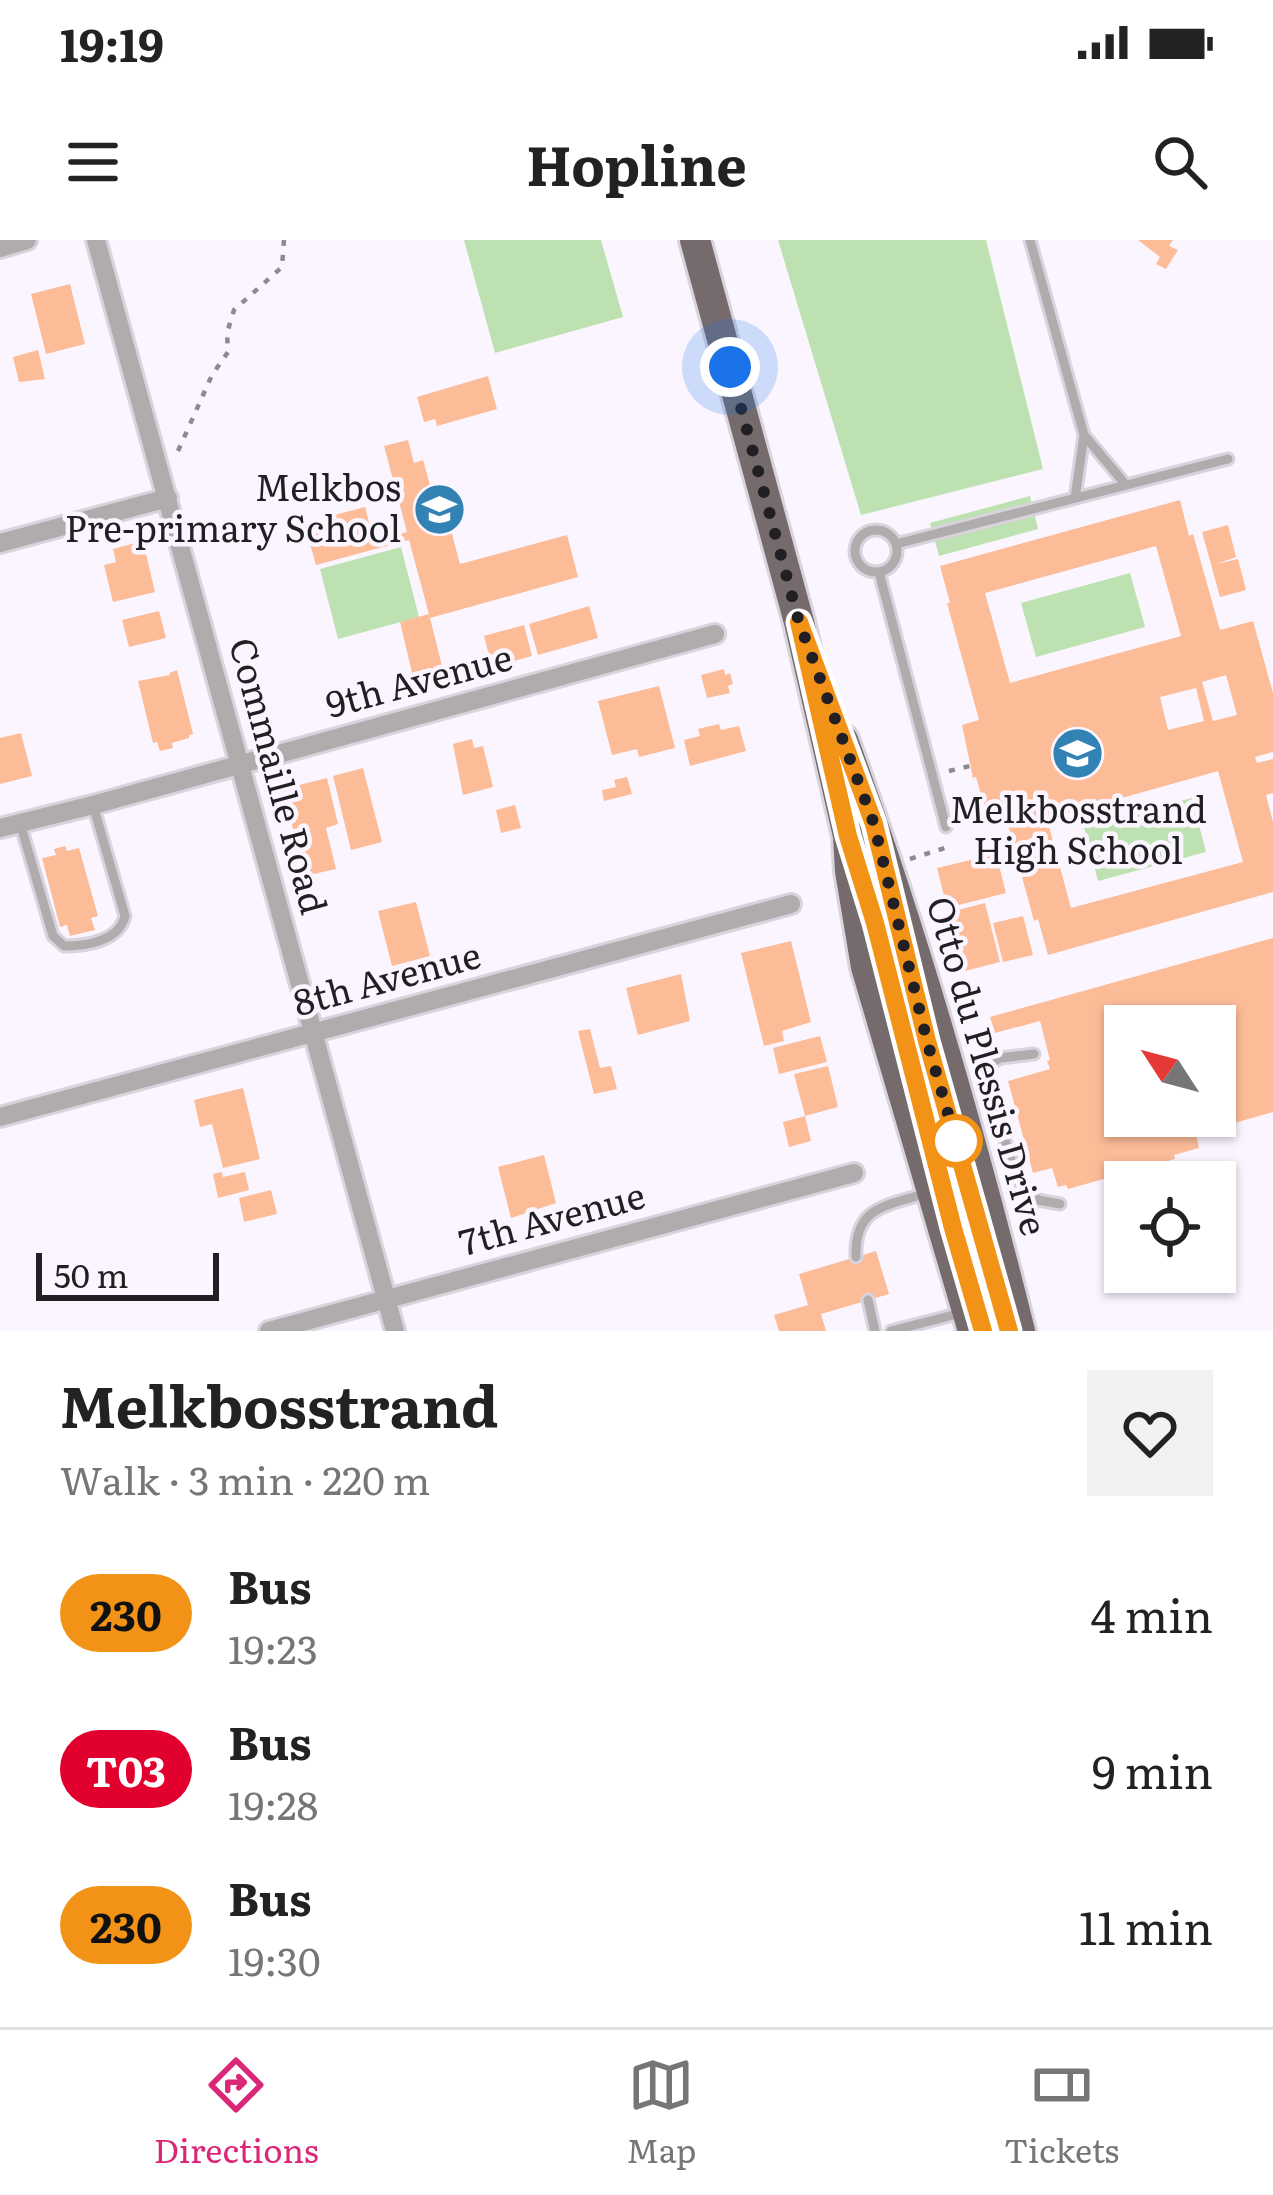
<!DOCTYPE html>
<html lang="en">
<head>
<meta charset="utf-8">
<style>
  :root { --surface:#fff; --page:#f2f2f2; --text:#222; --muted:#767676; --line:#e0e0e0; --accent:#db2777 }
  body { margin:0; font-family:Literata,serif; background:var(--page); color:var(--text); height:100vh; display:flex; flex-direction:column; font-size:45px; white-space:nowrap }
  * { box-sizing:border-box; margin:0 }
  p { font-size:39px; color:var(--muted) }
  .icon { flex:none; width:66px; height:66px; fill:none; stroke:currentColor; stroke-width:2; stroke-linecap:round; stroke-linejoin:round }
  .map { position:relative; height:1091px; overflow:hidden }
  .details { display:flex; flex-direction:column; background:var(--surface); flex:1 }
  .details>* { flex:none }
  .badge { padding:0 24px; border-radius:39px; font-size:42px; line-height:78px }
  .needle { width:78px; rotate:306deg }
  .fabs { position:absolute; left:1104px; top:765px; display:grid; gap:24px }
  .fabs a { display:grid; place-items:center; width:132px; height:132px; border-radius:0px; background:var(--surface); box-shadow:0 3px 9px #0004; font-size:60px }
  .scale { position:absolute; left:36px; bottom:30px; width:183px; box-sizing:border-box; padding-left:12px; border:6px solid #211f23; border-top:0; font-size:33px; line-height:42px; white-space:nowrap; color:#211f23; -webkit-text-stroke:9px #fbf5ff; paint-order:stroke }
  .you { position:absolute; width:60px; height:60px; margin:-30px; border:9px solid #fff; border-radius:50%; background:#1a73e8; box-shadow:0 0 0 18px #1a73e833 }
  .map>.badge { position:absolute; translate:-50% -50%; box-shadow:0 0 0 6px #fff }
  .round { display:grid; place-items:center; flex:none; width:126px; height:126px; border-radius:0px; background:var(--page) }
  .head { display:flex; align-items:center; justify-content:space-between; height:204px; padding:0 60px }
  h1 { font-size:57px; font-weight:700; line-height:90px }
  ul { padding:0; list-style:none }
  li { display:flex; align-items:center; gap:36px; height:156px; padding:0 60px }
  li div { flex:1 }
  li b { display:block; font-size:45px }
  li em { font-style:normal }
  li .badge { min-width:132px; font-weight:700; text-align:center }
  .status { display:flex; justify-content:space-between; align-items:center; height:84px; padding:0 60px; background:var(--surface); direction:ltr }
  .status svg { height:33px; fill:currentColor }
  header { display:flex; justify-content:space-between; align-items:center; height:156px; padding:0 60px; background:var(--surface); font-size:54px; font-weight:700 }
  .tab-bar { display:flex; justify-content:space-around; align-items:center; height:168px; border-top:3px solid var(--line); background:var(--surface); font-size:33px; color:var(--muted) }
  .tab-bar a { display:grid; justify-items:center; gap:6px }
  .tab-bar .on { color:var(--accent) }
  .map>svg:first-child { display:block }
  .green { fill:#bde1b0 }
  .building { fill:#fdbc98; fill-rule:evenodd }
  .lines { fill:none; stroke-linecap:round; stroke-linejoin:round }
  .lane-casing { stroke:#d8d3dc; stroke-width:15 }
  .street-casing { stroke:#d8d3dc; stroke-width:24 }
  .primary-casing { stroke:#d8d3dc; stroke-width:36 }
  .path { stroke:#8e8a91; stroke-width:4.5; stroke-dasharray:6 9; stroke-linecap:butt }
  .lane { stroke:#b0abac; stroke-width:9 }
  .street { stroke:#b0abac; stroke-width:18 }
  .primary { stroke:#756b6d; stroke-width:30 }
  .line-casing { stroke:#fff; stroke-width:27 }
  .line { stroke:#f29318; stroke-width:18 }
  .walk { stroke:#211f23; stroke-width:12; stroke-dasharray:0 21.6 }
  .stop-dot { fill:#fff; stroke:#f29318; stroke-width:6 }
  .labels { text-anchor:middle; stroke-width:9; stroke-linejoin:round; paint-order:stroke }
  .poi-label { font-size:36px; fill:#211f23; stroke:#fbf5ff; text-anchor:end }
  .street-label { font-size:36px; fill:#211f23; stroke:#fbf5ff }
</style>
</head>
<body>
<div class="status"><b>19:19</b><svg viewBox="0 0 49 12"><path d="M0 12V9h3v3zM5 12V6h3v6zM10 12V3h3v9zM15 12V0h3v12zM26 1h20v11H26zM47 4h2v5h-2z"/></svg></div>
<header><svg class="icon" aria-label="menu" viewBox="0 0 24 24"><path d="M4 6h16M4 12h16M4 18h16"/></svg>Hopline<svg class="icon" aria-label="search" viewBox="0 0 24 24"><circle cx="10" cy="10" r="6"/><path d="M15 15l6 6"/></svg></header>
<div class="map">
<svg width="1273" height="1091" viewBox="0 0 1273 1091">
  <rect width="100%" height="100%" fill="#fbf5ff"/>
  <path class="green" d="M464,0H601L623,77L495,113Z
    M778,0H986L1043,229L861,275Z
    M1030,256L1038,289L939,316L930,283Z
    M401,307L419,377L338,399L320,329Z
    M1130,333L1145,387L1036,417L1021,363Z
    M1192,558L1206,612L1098,641L1084,587Z"/>
  <path class="building" d="M1138,0H1173L1169,6L1178,10L1166,29L1156,24L1160,17Z
    M70,44L85,104L46,114L31,54Z
    M38,110L45,139L19,142L13,117Z
    M488,136L497,169L437,186L435,179L424,182L417,157Z
    M408,200L414,223L423,220L441,285L449,283L460,324L567,295L578,337L430,378L409,300L316,325L304,283L365,267L374,301L407,292L384,206Z
    M1180,260L1189,296L1193,294L1220,390L1253,381L1273,453V512L1255,517L1257,523L1273,519V553L1266,555L1273,582V652L1048,715L1038,679L1034,681L1002,563L985,568L976,537L973,538L962,485L979,480L947,363H950L940,326ZM1156,306L1181,396L1010,443L985,353ZM1226,435L1237,475L1213,481L1202,442ZM1196,448L1204,481L1168,490L1160,457ZM1218,531L1243,622L1071,668L1047,579Z
    M1228,285L1236,317L1216,324L1238,319L1246,350L1220,357L1202,292Z
    M143,301L155,352L113,362L104,325L116,322L113,309Z
    M589,366L598,398L538,415L529,384Z
    M159,371L166,398L129,407L122,380Z
    M429,374L444,434L414,441L400,382Z
    M524,385L532,416L492,427L484,396Z
    M724,429L725,435L730,433L733,444L728,446L730,453L707,458L701,435Z
    M177,430L193,494L189,495V498L172,503L173,508L160,511L157,502L153,503L138,441L170,435L169,433Z
    M659,446L675,508L639,517L637,509L612,515L598,461Z
    M719,484L721,490L739,486L746,511L690,526L684,500L700,496L698,489Z
    M21,493L32,536L0,544V498Z
    M472,499L474,508L483,506L493,547L463,555L453,504Z
    M363,528L382,602L351,610L333,536Z
    M627,537L632,554L604,561L602,550L616,547L614,540Z
    M327,538L338,584L326,588L336,629L305,636L283,549Z
    M515,565L521,588L501,593L496,570Z
    M65,606L67,611L79,608L98,676L91,678L95,690L70,696L67,685L60,687L42,618L56,615L54,609Z
    M996,614L1006,653L947,668L937,628Z
    M416,662L430,716L392,726L378,671Z
    M985,663L1000,722L961,732L946,673Z
    M1023,676L1033,715L1003,722L993,683Z
    M1273,698V872L1196,894L1199,908L1174,915L1175,919L1068,949L1066,945L1058,947L1052,928L1033,933L1008,841L1050,829L1047,821L1050,820L1040,781L995,793L990,777ZM1125,786H1215V876H1125Z
    M791,701L811,782L782,791L784,801L764,806L741,713Z
    M681,734L690,781L638,795L626,748Z
    M907,743L920,791L910,794L897,746Z
    M590,789L600,828L611,826L617,849L594,854L578,791Z
    M820,796L827,822L779,834L773,808Z
    M828,826L838,867L805,876L794,834Z
    M243,848L260,919L223,928L212,884L200,887L194,860Z
    M937,856L965,956L955,958L927,858Z
    M805,876L811,901L789,907L783,882Z
    M544,915L556,963L511,978L498,927Z
    M222,932L223,937L245,932L249,950L218,958L213,934Z
    M271,950L277,974L244,982L239,958Z
    M876,1011L889,1054L821,1074L826,1091H779L774,1075L808,1065L799,1034Z"/>
  <g class="lines">
    <defs>
      <path id="lane" d="M1030,0L1084,195
        M1075,258L1084,195L1126,245
        M855 311a21 21 0 1 1 42 0a21 21 0 1 1-42 0Z
        M896,304L1228,219
        M879,332L946,587
        M20,583L53,696L64,706C87,706 119,701 125,676L93,565
        M869,662L919,854
        M1034,814L1000,818L990,824L986,838L1017,940L1038,960L1060,964
        M856,1017C854,966 887,966 927,953
        M868,1060L875,1091
        M891,1091L961,1073"/>
      <path id="street" d="M96,0L395,1091
        M0,8L27,0
        M0,303L168,258
        M0,588L93,565L715,394
        M0,877L791,664
        M269,1091L854,933"/>
      <path id="primary" d="M695,0L799,382L848,596L850,631L866,727L973,1091
        M843,500C914,694 970,891 1020,1091"/>
    </defs>
    <use href="#lane" class="lane-casing"/>
    <use href="#street" class="street-casing"/>
    <use href="#primary" class="primary-casing"/>
    <path class="path" d="M178,211L212,135L228,112L227,93L234,70L282,27L284,0
      M949,531L970,526
      M910,619L945,608L948,603"/>
    <use href="#lane" class="lane"/>
    <use href="#street" class="street"/>
    <use href="#primary" class="primary"/>
  </g>
  <g class="lines">
    <defs>
      <path id="line" d="M983,1091L953,988L875,683L848,596L799,382L874,584L927,801L1009,1091"/>
    </defs>
    <use href="#line" class="line-casing"/>
    <use href="#line" class="line"/>
    <path class="walk" d="M730,127L799,382L874,584L927,801L956,901"/>
  </g>
  <defs>
    <symbol id="school-disc" viewBox="-11 -11 22 22"><circle r="9.5" fill="#3382b4" stroke="#fbf5ff"/><path d="M0-5L7-2L0 1L-7-2ZM-4 1L0 2.5L4 1V4Q0 6-4 4Z" fill="#fff"/></symbol>
  </defs>
  <g fill-rule="evenodd">
    <use href="#school-disc" x="410" y="240" width="59" height="59"/>
    <use href="#school-disc" x="1048" y="484" width="59" height="59"/>
  </g>
  <circle class="stop-dot" cx="956" cy="901" r="24"/>
  <g class="labels">
    <g class="poi-label">
      <text x="401" y="261">Melkbos<tspan x="401" dy="41">Pre-primary School</tspan></text>
      <text x="1078" y="583" text-anchor="middle">Melkbosstrand<tspan x="1078" dy="41">High School</tspan></text>
    </g>
    <g class="street-label">
      <text transform="translate(419 441) rotate(-15)" y="13">9th Avenue</text>
      <text transform="translate(278 536) rotate(75)" y="13">Commaille Road</text>
      <text transform="translate(387 739) rotate(-15)" y="13">8th Avenue</text>
      <text transform="translate(987 826) rotate(74)" y="13">Otto du Plessis Drive</text>
      <text transform="translate(552 979) rotate(-15)" y="13">7th Avenue</text>
    </g>
  </g>
</svg>
<div class="fabs">
<a><svg class="needle" viewBox="-14 -14 28 28"><path d="M0-13l5 13h-10z" fill="#e53935"/><path d="M0 13l5-13h-10z" fill="#767676"/></svg></a>
<a><svg class="icon" aria-label="locate" viewBox="0 0 24 24"><circle cx="12" cy="12" r="6"/><path d="M12 2v4M12 18v4M2 12h4M18 12h4"/></svg></a>
</div>
<div class="scale">50 m</div>
<div class="you" style="left:730px;top:127px"></div>
</div>
<section class="details">
<div class="head"><div><h1>Melkbosstrand</h1><p>Walk · 3 min · 220 m</p></div><a class="round"><svg class="icon" aria-label="heart" viewBox="0 0 24 24"><path d="M12 20l-8-8c-3-5 5-10 8-4 3-6 11-1 8 4z"/></svg></a></div>
<ul>
<li><span class="badge" style="background:#f29318;color:#111">230</span><div><b>Bus</b><p>19:23</p></div><em>4 min</em></li>
<li><span class="badge" style="background:#e2002f;color:#fff">T03</span><div><b>Bus</b><p>19:28</p></div><em>9 min</em></li>
<li><span class="badge" style="background:#f29318;color:#111">230</span><div><b>Bus</b><p>19:30</p></div><em>11 min</em></li>
</ul>
</section>
<nav class="tab-bar">
<a class="on"><svg class="icon" aria-label="directions" viewBox="0 0 24 24"><path d="M12 3l9 9-9 9-9-9zM9 14v-3h6M13 9l2 2-2 2"/></svg>Directions</a>
<a><svg class="icon" aria-label="map" viewBox="0 0 24 24"><path d="M3 6l6-2 6 2 6-2v14l-6 2-6-2-6 2zM9 4v14M15 6v14"/></svg>Map</a>
<a><svg class="icon" aria-label="tickets" viewBox="0 0 24 24"><path d="M3 7h18v10H3zM15 7v10"/></svg>Tickets</a>
</nav>
</body>
</html>
